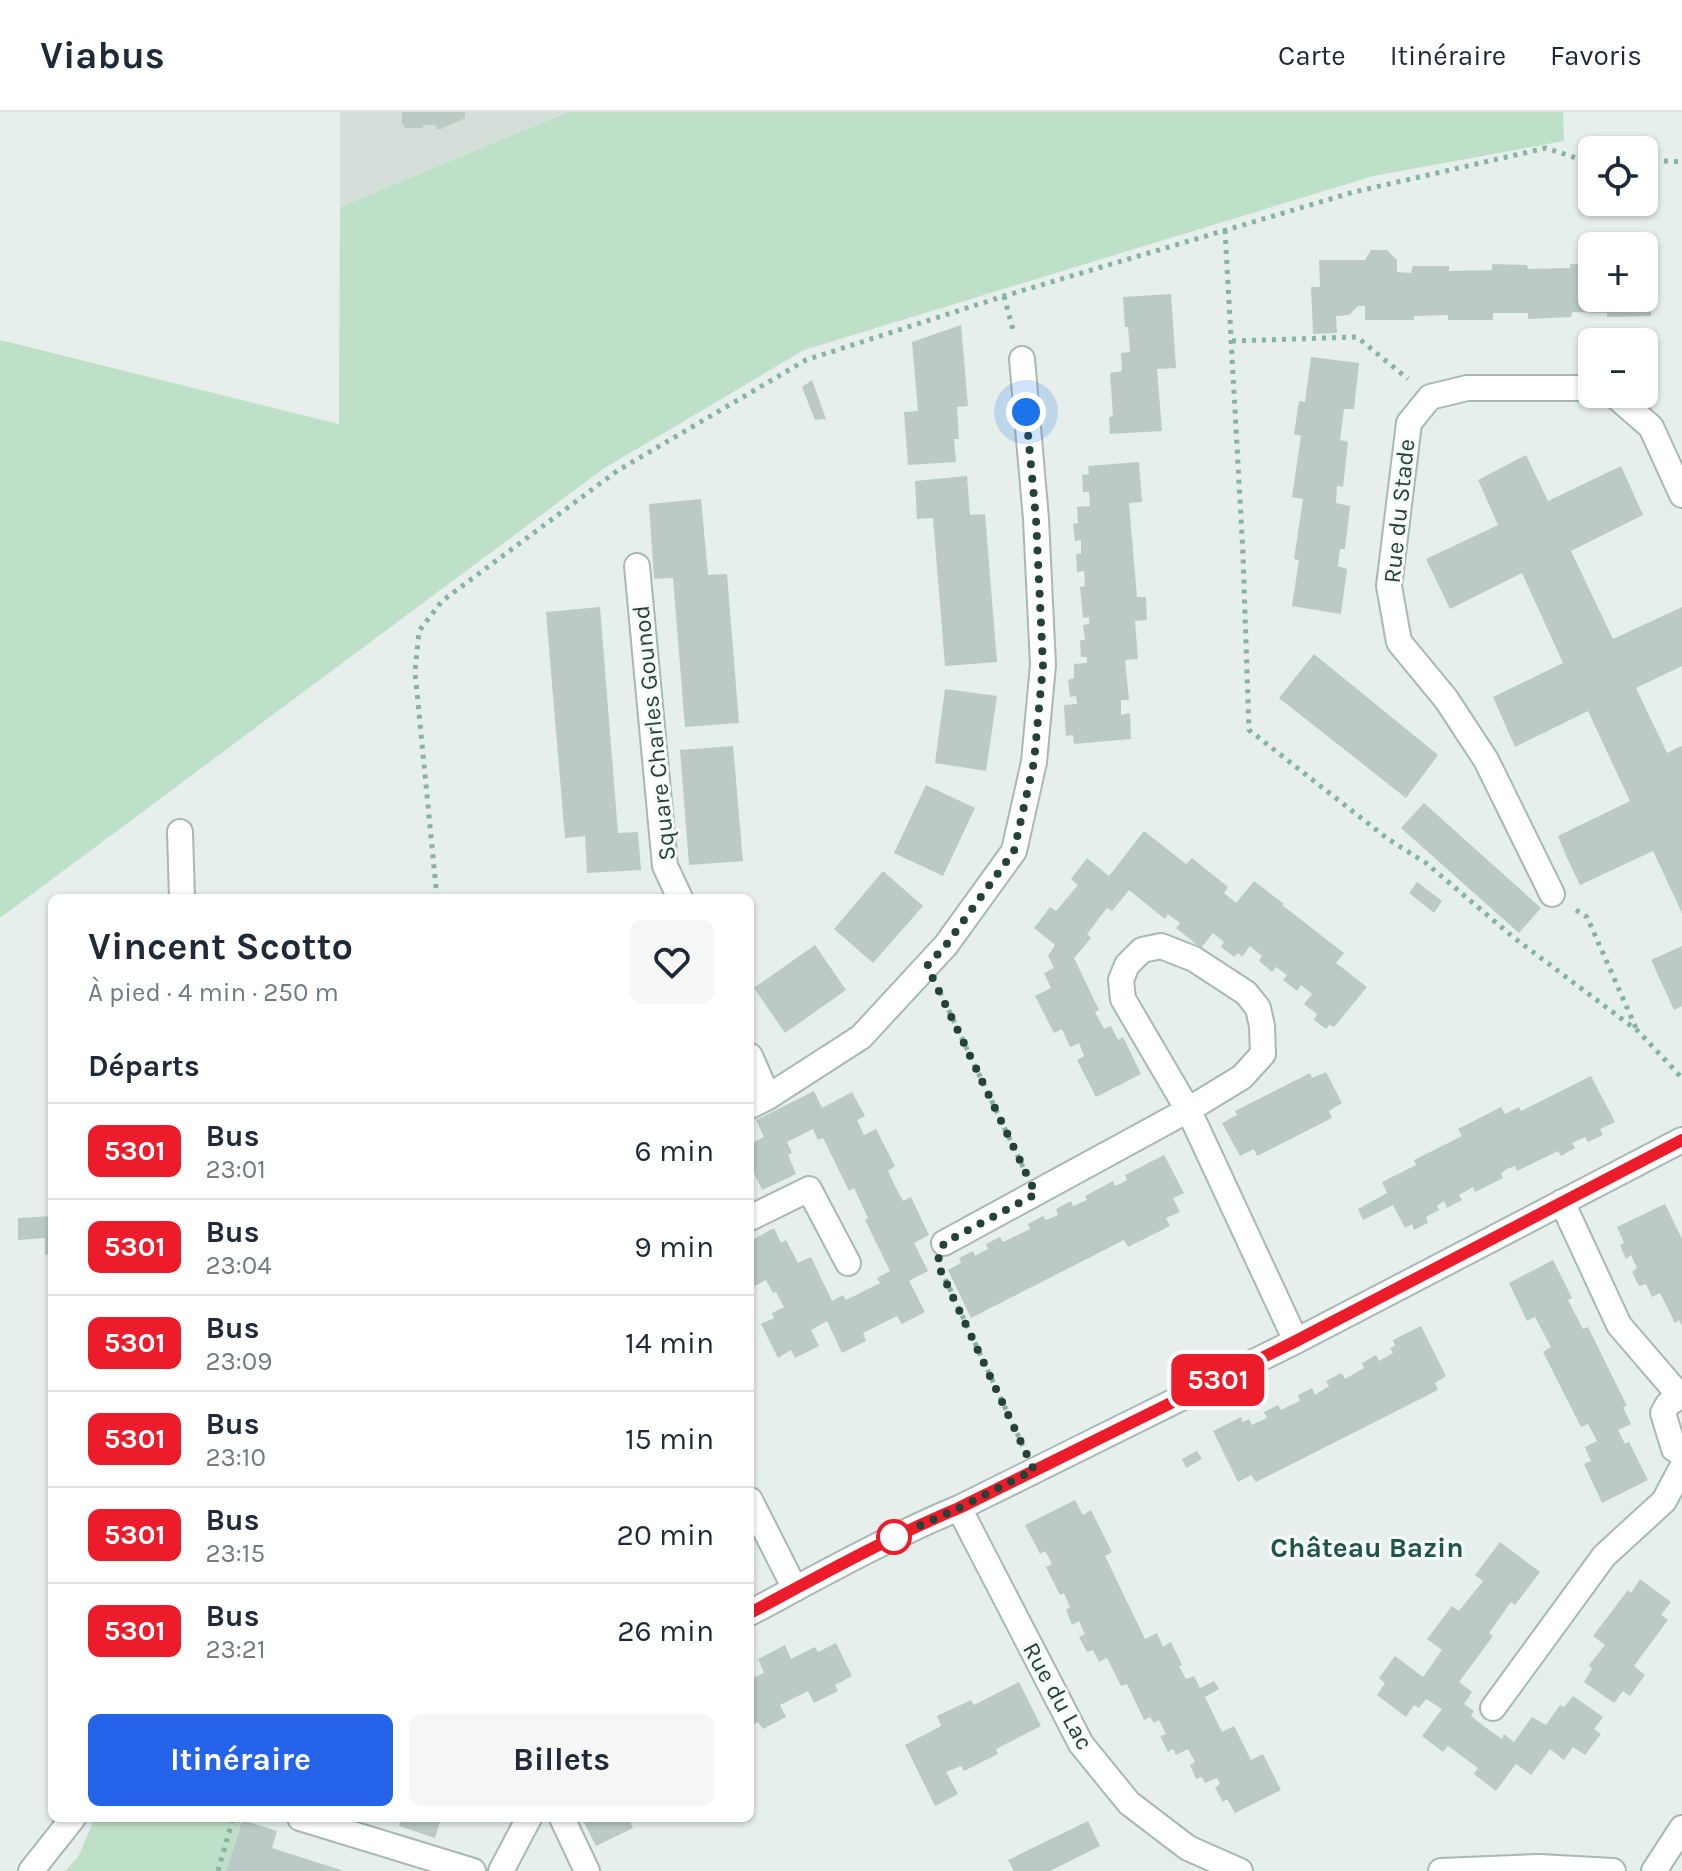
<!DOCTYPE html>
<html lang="fr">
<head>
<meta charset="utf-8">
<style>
  :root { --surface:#fff; --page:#f6f6f7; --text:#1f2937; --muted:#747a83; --line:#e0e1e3; --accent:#2563eb }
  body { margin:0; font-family:Karla,sans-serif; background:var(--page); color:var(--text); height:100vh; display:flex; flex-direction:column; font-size:30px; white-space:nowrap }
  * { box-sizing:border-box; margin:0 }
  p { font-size:26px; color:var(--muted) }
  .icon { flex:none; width:44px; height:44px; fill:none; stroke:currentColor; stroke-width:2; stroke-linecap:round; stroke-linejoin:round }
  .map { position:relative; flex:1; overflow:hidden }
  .side { position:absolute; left:48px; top:782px; width:706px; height:928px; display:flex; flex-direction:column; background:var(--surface); border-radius:12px; box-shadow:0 2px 6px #0004 }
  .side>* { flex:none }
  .badge { padding:0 16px; border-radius:12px; font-size:28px; line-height:52px }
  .tools { position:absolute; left:1578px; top:24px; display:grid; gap:16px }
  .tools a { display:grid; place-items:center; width:80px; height:80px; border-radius:12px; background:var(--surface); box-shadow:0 2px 6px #0004; font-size:40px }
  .you { position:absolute; width:40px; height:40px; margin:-20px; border:6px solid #fff; border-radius:50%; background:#1a73e8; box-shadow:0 0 0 12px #1a73e833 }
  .map>.badge { position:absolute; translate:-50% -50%; box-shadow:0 0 0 4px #fff }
  h2 { padding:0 40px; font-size:30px; line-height:72px }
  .round { display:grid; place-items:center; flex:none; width:84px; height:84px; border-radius:12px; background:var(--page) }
  .summary { display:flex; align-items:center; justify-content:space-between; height:136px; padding:0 40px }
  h1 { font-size:38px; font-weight:700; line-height:60px }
  .cta { display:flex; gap:16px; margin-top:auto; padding:16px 40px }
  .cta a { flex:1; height:92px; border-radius:12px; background:var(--accent); color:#fff; font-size:32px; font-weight:700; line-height:92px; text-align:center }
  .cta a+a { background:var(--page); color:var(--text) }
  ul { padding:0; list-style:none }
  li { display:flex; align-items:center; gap:24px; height:96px; padding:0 40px; border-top:2px solid var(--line) }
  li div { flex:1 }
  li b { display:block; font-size:30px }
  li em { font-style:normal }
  li .badge { min-width:88px; font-weight:700; text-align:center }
  header { display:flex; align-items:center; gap:48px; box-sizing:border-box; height:112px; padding:0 40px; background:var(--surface); border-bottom:2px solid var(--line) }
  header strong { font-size:38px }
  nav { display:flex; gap:44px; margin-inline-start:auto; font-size:28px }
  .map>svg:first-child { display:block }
  .built { fill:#d4dfda }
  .green { fill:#bfe0c8 }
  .building { fill:#bbcac4 }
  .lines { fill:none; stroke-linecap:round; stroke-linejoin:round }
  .minor-casing { stroke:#a8b8b2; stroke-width:28 }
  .path { stroke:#86b3a5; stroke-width:5; stroke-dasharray:4 6; stroke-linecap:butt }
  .minor { stroke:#fff; stroke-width:24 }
  .line-casing { stroke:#fff; stroke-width:18 }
  .line { stroke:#ed1c2a; stroke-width:12 }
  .walk { stroke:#24423a; stroke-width:8; stroke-dasharray:0 14.4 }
  .stop-dot { fill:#fff; stroke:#ed1c2a; stroke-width:4 }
  .labels { text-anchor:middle; stroke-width:6; stroke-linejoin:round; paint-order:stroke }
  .street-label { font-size:24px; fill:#24423a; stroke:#f7fbf9 }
  .quarter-label { font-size:28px; font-weight:bold; fill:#1f5548; stroke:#f7fbf9 }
</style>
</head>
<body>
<header>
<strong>Viabus</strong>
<nav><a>Carte</a><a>Itinéraire</a><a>Favoris</a></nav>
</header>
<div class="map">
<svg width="1682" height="1759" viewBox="0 0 1682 1759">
  <rect width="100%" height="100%" fill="#e6efeb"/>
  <path class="built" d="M340,0H566L340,95Z"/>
  <path class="green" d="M567,0H1563L1564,29L1373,64L804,238L603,357L0,806V228L339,312L340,95Z
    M95,1706H242L226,1759H65L78,1745Z"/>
  <path class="building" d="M402,0H465V6L441,17H437L436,13H423V16H404L405,13H402Z
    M1371,138H1387L1397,148V160L1411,161L1413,154H1449V159L1492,158V152L1527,153L1528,157L1570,156V152H1592V186H1644V155H1651V204L1607,205V201L1572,200L1571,205L1528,207V201H1493V208H1448V203L1414,204V208H1365V194H1358L1349,203L1336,204L1337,221L1313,222L1311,175H1320L1319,148H1365Z
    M1171,182L1176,256L1157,257L1162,319L1110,322L1109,305L1113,304L1110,261L1122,259L1121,241L1130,240L1128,215H1125L1123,185Z
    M961,213L968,294L957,295L959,327H954L956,350L908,353L904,300L918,299L912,230Z
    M1311,245L1359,251L1354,297H1344L1340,328L1348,330L1343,375L1337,374L1336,391L1350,394L1345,437H1340L1338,454L1347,457L1341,502L1292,494L1299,448L1294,447L1303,387L1292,385L1301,324L1294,322L1299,289L1305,290Z
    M812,268L826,307L815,308L802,275Z
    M1526,343L1548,389L1621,354L1643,403L1571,439L1613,527L1682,495V554L1636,576L1667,641L1681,634L1682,635V801L1653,739L1580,773L1568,748L1558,724L1630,689L1588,599L1515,635L1493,585L1563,551L1522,461L1450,497L1426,447L1498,413L1478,368Z
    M1139,350L1142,390L1129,391L1137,485H1146L1147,508L1135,509L1138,547L1125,548L1129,588H1121V603L1130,601L1131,627L1074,632L1073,623L1066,624L1064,593L1077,592L1076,584L1070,585L1068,568L1074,566V552L1087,551V545H1081L1080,528H1085L1083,513L1089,512V505L1083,506L1080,475L1085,474L1084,459L1077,460L1076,442H1081V428L1075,429L1073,412L1078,411L1077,395L1090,394L1089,380H1083L1082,363L1089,362L1088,354Z
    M967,364L970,403L985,402L997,550L945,554L933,406L917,407L915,369Z
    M701,387L708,463L727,462L739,611L685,615L673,466L654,467L649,392Z
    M600,495L618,721L638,720L641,758L587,761L585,724L565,726L546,500Z
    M1314,542L1438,643L1406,686L1279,586Z
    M945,577L997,584L986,659L935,651Z
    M733,634L743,749L689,753L680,638Z
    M926,673L975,696L943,764L894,741Z
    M1424,691L1541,796L1519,821L1401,716Z
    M1144,719L1186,752L1192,746L1228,775L1224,781L1236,791L1254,769L1284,792L1282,793L1344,841L1336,851L1367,875L1334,915L1329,913L1326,917L1314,908L1317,902L1304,892L1312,882L1301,873L1297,879L1283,868L1287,863L1276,855L1272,860L1259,849L1262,844L1250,834L1242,845L1238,841L1234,845L1221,835L1224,830L1213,821L1201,836L1176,816L1180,811L1168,802L1165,807L1129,778L1112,799L1107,796L1087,822L1091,826L1074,846L1099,898L1095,900L1104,917L1111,914L1118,928L1123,925L1141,962L1096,985L1077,948L1084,944L1079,931L1070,935L1062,917L1054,921L1035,884L1051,876L1044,861L1054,856L1048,844L1055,833L1034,816L1050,795L1056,799L1078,773L1071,767L1087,746L1109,764Z
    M883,759L923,794L873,851L834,817Z
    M1417,770L1442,789L1434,801L1409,781Z
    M815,833L846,878L785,921L754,876Z
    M1682,834V894L1674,898L1651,848Z
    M1326,960L1342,991L1329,999L1332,1006L1257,1044L1254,1037L1240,1044L1222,1011L1237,1003L1235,999L1310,961L1312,966Z
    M1591,964L1615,1010L1600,1017L1603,1023L1588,1030L1585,1025L1572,1031L1575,1036L1561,1044L1558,1039L1517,1059L1515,1054L1507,1057L1501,1061L1503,1066L1475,1080L1473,1075L1459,1083L1462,1088L1447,1096L1444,1089L1437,1094L1439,1098L1426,1105L1428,1111L1414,1118L1412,1112L1405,1116L1393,1093L1363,1108L1358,1097L1387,1081L1382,1070L1416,1053L1414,1048L1462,1024L1458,1017L1501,995L1505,1002L1519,995L1521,999Z
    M814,979L822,996L852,980L865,1004L857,1008L864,1023L876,1017L895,1054L888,1059L896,1076L903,1089L911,1085L929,1123L914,1131L928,1159L909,1169L925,1200L902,1212L897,1204L863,1221L866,1229L842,1241L827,1209L811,1218L819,1234L795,1246L791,1238L778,1246L761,1212L774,1206L772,1201L784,1195L776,1180L773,1181L766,1168L753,1175L750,1169V1129L774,1116L781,1131L786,1128L798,1151L811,1145L832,1189L843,1183L846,1188L880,1171L877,1166L890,1159L865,1108L868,1106L854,1076L849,1079L823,1026L818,1028L813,1017L787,1030L792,1041L788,1043L796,1062L762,1078L754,1061L750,1063V1032L764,1025L756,1008Z
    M1164,1043L1184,1081L1173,1086L1180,1100L1166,1106L1170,1114L1128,1135L1124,1128L971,1206L948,1158L961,1151L959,1146L973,1139L975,1144L988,1137L986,1132L1000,1125L1003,1130L1030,1117L1028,1112L1043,1104L1046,1108L1058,1103L1056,1097L1071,1089L1073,1094L1087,1088L1085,1084L1113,1069L1115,1074L1122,1071L1127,1068L1125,1063Z
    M1665,1092L1682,1127V1214L1679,1208L1675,1211L1660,1181L1652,1185L1646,1172L1639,1174L1632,1160L1637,1156L1631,1143L1626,1147L1620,1133L1624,1131L1617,1115Z
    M52,1104V1142L45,1143V1126L18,1128V1106Z
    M1553,1148L1572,1186L1568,1188L1583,1217L1588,1215L1627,1294L1623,1295L1631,1312L1618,1318L1625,1332L1629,1330L1648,1368L1602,1391L1584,1352L1591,1349L1585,1335L1597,1329L1588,1312L1581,1315L1543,1240L1551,1235L1535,1205L1527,1209L1509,1171Z
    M1421,1214L1446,1264L1435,1271L1438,1278L1256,1370L1251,1363L1238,1370L1213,1319L1241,1305L1243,1310L1249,1307L1252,1313L1267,1306L1264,1300L1278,1293L1281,1298L1287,1295L1300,1289L1298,1283L1312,1276L1315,1283L1329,1274L1326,1269L1341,1261L1345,1267L1364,1256L1362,1251L1376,1243L1379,1249L1393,1241L1390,1236L1395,1234L1393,1228Z
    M1197,1339L1202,1347L1186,1356L1182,1347Z
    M1075,1388L1083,1403L1091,1398L1112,1440L1105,1444L1145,1527L1157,1521L1163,1535L1171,1530L1182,1553L1179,1554L1186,1567L1194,1564L1200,1576L1214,1569L1219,1577L1205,1585L1222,1620L1234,1614L1251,1648L1263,1642L1281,1678L1235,1701L1227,1687L1223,1690L1215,1676L1220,1672L1217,1666L1205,1671L1202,1665L1196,1667L1190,1653L1195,1650L1188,1637L1176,1643L1173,1637L1168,1640L1160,1624L1166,1622L1159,1608L1154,1611L1150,1605L1144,1608L1127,1572L1121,1574L1107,1546L1099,1550L1093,1538L1087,1540L1079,1525L1085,1522L1082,1516L1079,1509L1072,1513L1066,1498L1070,1495L1064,1481L1060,1483L1046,1455L1052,1452L1048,1444L1045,1439L1040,1442L1025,1413Z
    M1500,1430L1540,1460L1515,1493L1511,1490L1489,1521L1493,1524L1459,1570L1472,1580L1464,1592L1474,1599L1471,1604L1485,1615L1502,1627L1504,1622L1514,1630L1532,1605L1546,1613L1560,1593L1564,1595L1573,1584L1603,1605L1594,1617L1601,1622L1585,1643L1573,1635L1564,1648L1550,1637L1531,1663L1516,1652L1496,1679L1474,1662L1478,1656L1448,1634L1443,1640L1422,1624L1442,1597L1426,1587L1419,1596L1414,1593L1406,1605L1377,1583L1385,1571L1379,1566L1395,1544L1423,1565L1442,1538L1427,1527L1452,1494L1459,1499L1483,1469L1475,1463Z
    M1640,1467L1671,1490L1661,1503L1668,1508L1634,1554L1645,1563L1630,1584L1623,1579L1614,1591L1584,1570L1592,1557L1589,1553L1605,1533L1593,1524L1628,1478L1631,1481Z
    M836,1531L852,1564L835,1573L838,1579L814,1591L808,1579L780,1593L786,1605L763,1617L758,1610L750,1615V1567L764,1561L758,1547L785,1533L791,1547L815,1535L818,1540Z
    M1019,1570L1041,1614L996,1637L998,1642L964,1659L961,1654L946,1660L958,1682L935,1694L905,1633L941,1614L937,1604L971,1588L974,1593Z
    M402,1706H441L435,1726L399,1714Z
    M582,1706H628L633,1716L596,1734Z
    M242,1708L277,1719L272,1736L344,1759H226Z
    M1088,1709L1100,1734L1050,1759H1014L1008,1748Z"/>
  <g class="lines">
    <defs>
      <path id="minor" d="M1613,282L1651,315L1682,383
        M637,454L665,754L680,786
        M180,720L182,786
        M1552,782L1486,648L1446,587L1399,530L1389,474L1409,311L1430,285L1467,276H1592
        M750,944L768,985
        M750,994L768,985L861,925L946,833L1014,739L1034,650L1043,553L1036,407L1022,247
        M1562,1090L1619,1213L1679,1283
        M750,1106L809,1077L848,1151
        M944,1131L1188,998L1242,965L1263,942L1262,914L1258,896L1246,881L1194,847L1161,834L1142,838L1127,853L1121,868L1123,887L1188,998L1196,1014L1296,1229
        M1682,1283L1668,1292L1663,1301L1674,1337L1682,1341
        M750,1388L795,1477
        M959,1396L1081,1632L1129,1691L1188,1736L1240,1759
        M750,1501C819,1464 887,1426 959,1396L1296,1229L1682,1028
        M1493,1596L1604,1444L1664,1389L1682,1355
        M300,1706L473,1759
        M562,1706L587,1759
        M31,1759L73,1706
        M501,1759L529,1706
        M1441,1759L1539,1755L1613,1759
        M1654,1759L1682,1716"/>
    </defs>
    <use href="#minor" class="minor-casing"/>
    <path class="path" d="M1644,48L1682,50
      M1225,118L1243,442L1249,618L1388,727L1426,751L1513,825L1638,919L1682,966
      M1004,184L1013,218
      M1232,229L1357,225L1408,267
      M437,786L415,560L419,519L442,489L617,359L806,248L1004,184L1354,80L1546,36L1576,46H1592
      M1576,798L1587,805L1636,916
      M940,880L1023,1055
      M941,1158L1023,1334
      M218,1759L233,1706"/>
    <use href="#minor" class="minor"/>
  </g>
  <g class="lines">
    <defs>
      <path id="line" d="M750,1501C819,1464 887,1426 959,1396L1296,1229L1682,1028"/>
    </defs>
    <use href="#line" class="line-casing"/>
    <use href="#line" class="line"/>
    <path class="walk" d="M894,1425L959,1396L1034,1358L937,1151L944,1131L1036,1082L927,854L946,833L1014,739L1034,650L1043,553L1036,407L1026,300"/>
  </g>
  <circle class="stop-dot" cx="894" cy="1425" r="16"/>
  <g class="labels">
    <g class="street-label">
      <text transform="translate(1399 399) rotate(-84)" y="8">Rue du Stade</text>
      <text transform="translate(654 621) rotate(-96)" y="8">Square Charles Gounod</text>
      <text transform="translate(1058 1584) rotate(61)" y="8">Rue du Lac</text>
    </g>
    <g class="quarter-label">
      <text x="1367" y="1445">Château Bazin</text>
    </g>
  </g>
</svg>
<div class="tools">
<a><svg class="icon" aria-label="locate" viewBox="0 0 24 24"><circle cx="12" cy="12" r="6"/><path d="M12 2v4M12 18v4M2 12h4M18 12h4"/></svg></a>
<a>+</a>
<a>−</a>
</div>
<div class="you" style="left:1026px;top:300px"></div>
<b class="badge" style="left:1218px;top:1268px;background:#ed1c2a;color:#fff">5301</b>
<section class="side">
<div class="summary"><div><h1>Vincent Scotto</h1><p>À pied · 4 min · 250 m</p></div><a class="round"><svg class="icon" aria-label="heart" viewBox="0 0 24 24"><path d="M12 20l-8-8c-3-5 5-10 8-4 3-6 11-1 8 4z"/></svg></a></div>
<h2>Départs</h2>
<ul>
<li><span class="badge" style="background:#ed1c2a;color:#fff">5301</span><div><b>Bus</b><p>23:01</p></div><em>6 min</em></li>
<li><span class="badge" style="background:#ed1c2a;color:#fff">5301</span><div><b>Bus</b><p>23:04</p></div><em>9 min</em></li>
<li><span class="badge" style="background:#ed1c2a;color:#fff">5301</span><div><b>Bus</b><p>23:09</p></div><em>14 min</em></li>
<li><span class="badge" style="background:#ed1c2a;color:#fff">5301</span><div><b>Bus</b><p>23:10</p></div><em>15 min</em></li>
<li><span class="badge" style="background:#ed1c2a;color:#fff">5301</span><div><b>Bus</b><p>23:15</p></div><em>20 min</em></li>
<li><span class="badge" style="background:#ed1c2a;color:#fff">5301</span><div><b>Bus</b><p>23:21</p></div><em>26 min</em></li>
</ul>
<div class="cta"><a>Itinéraire</a><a>Billets</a></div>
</section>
</div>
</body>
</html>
